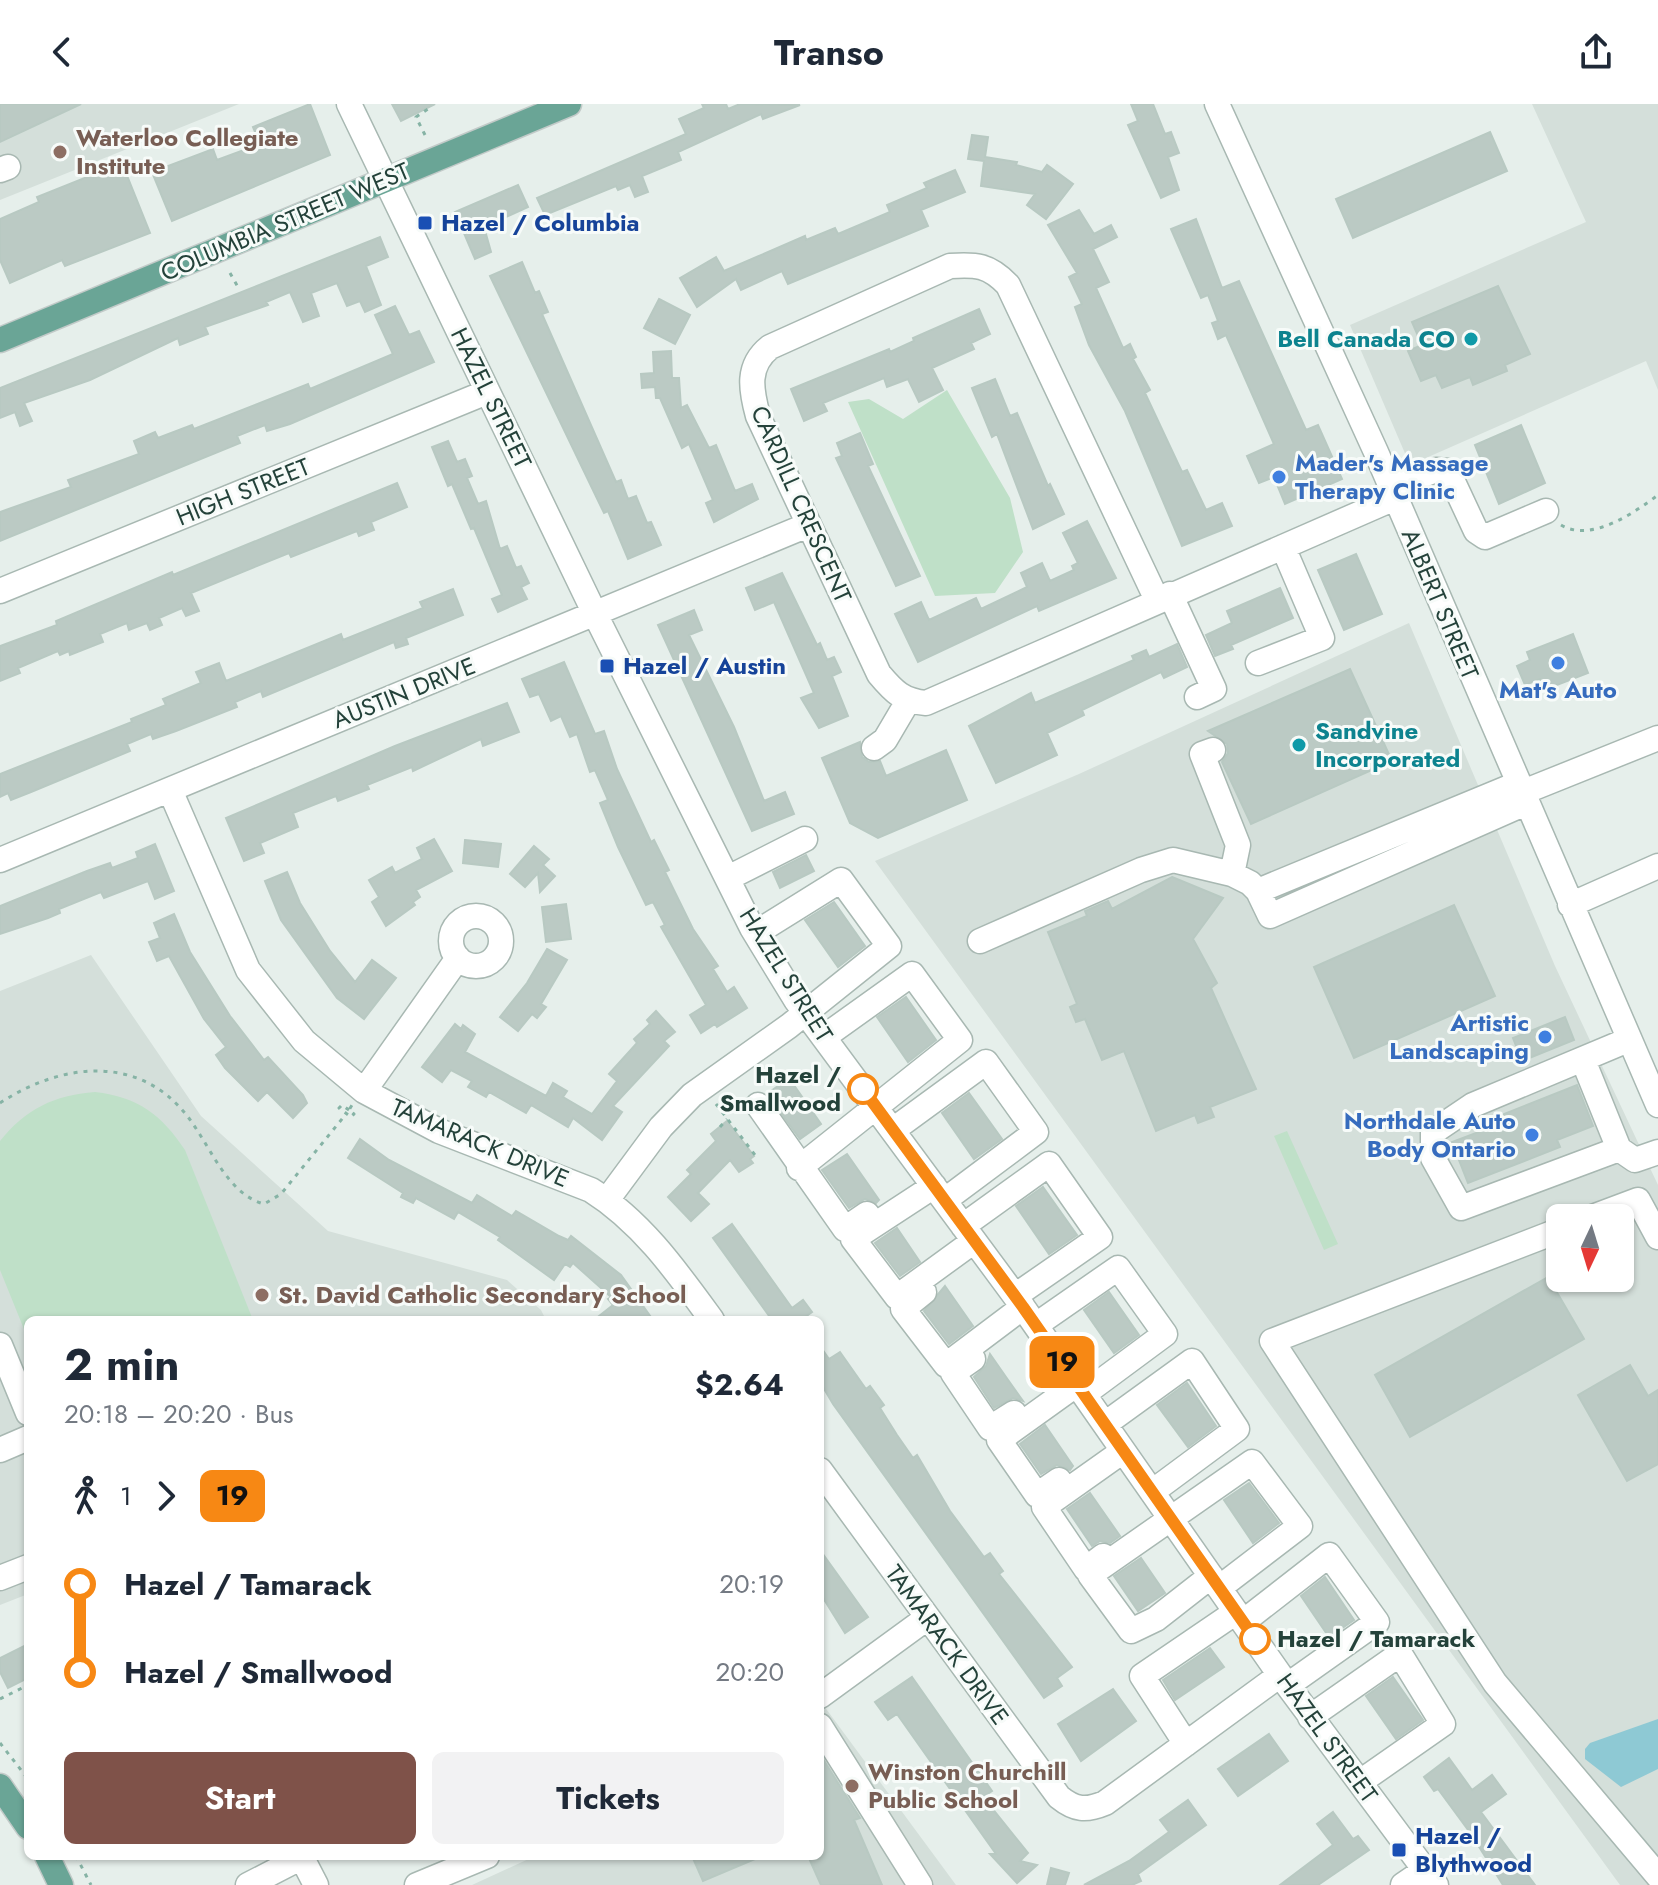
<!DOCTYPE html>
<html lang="en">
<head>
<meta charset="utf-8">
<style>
  :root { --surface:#fff; --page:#f2f2f3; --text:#1f2937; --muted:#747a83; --accent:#7f5249 }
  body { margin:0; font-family:Jost,sans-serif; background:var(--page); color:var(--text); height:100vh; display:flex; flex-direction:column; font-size:30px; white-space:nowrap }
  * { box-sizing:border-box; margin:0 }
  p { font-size:26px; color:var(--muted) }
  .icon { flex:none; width:44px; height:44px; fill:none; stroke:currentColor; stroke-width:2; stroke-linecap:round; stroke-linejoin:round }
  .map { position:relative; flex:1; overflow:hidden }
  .side { position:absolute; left:24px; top:1212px; width:800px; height:544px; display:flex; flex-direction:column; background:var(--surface); border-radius:12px; box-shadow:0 2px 6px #0004 }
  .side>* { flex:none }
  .badge { padding:0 16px; border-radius:12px; font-size:28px; line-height:52px }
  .needle { width:52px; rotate:184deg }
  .fabs { position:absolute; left:1546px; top:1100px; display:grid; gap:16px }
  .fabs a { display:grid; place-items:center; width:88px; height:88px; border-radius:12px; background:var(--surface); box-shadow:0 2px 6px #0004; font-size:40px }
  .map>.badge { position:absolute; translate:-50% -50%; box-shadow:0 0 0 4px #fff }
  .legs { display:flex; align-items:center; gap:12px; height:88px; padding:0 40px; font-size:26px }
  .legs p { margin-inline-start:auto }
  .overview { display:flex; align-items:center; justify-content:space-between; height:136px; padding:0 40px }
  h1 { font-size:44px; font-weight:700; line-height:60px }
  .cta { display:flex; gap:16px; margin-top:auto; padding:16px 40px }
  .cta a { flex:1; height:92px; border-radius:12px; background:var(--accent); color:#fff; font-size:32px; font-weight:700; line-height:92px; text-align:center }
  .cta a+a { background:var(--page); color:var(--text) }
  ul { padding:0 40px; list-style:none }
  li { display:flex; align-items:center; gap:28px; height:88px; font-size:30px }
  li i { display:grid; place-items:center; width:12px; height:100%; margin:0 10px; background:currentColor }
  li i::after { content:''; width:20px; height:20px; margin:-10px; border:6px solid; border-radius:50%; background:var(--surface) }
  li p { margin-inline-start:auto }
  li:first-child i { background:linear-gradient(#0000 50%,currentColor 0) }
  li:last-child i { background:linear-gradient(currentColor 50%,#0000 0) }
  header { display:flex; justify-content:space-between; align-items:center; height:104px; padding:0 40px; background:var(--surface); font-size:36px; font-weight:700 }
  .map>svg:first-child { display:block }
  .built { fill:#d4dfda; fill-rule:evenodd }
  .green { fill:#bfe0c8 }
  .water { fill:#8ec9d4 }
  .building { fill:#bbcac4; stroke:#b8c9c2; stroke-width:2 }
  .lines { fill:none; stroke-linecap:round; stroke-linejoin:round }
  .minor-casing { stroke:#a8b8b2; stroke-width:27 }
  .major-casing { stroke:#c2cac8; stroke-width:27 }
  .path { stroke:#86b3a5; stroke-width:3; stroke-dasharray:4 6; stroke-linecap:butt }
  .minor { stroke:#fff; stroke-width:24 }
  .major { stroke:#6aa596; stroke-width:24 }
  .line-1-casing { stroke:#fff; stroke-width:18 }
  .line-1 { stroke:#f78814; stroke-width:12 }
  .education-dot { fill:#8d6e63; stroke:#f7fbf9; stroke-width:3 }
  .transit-dot { fill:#1a4fb4; stroke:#f7fbf9; stroke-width:3 }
  .culture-dot { fill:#0f9aa8; stroke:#f7fbf9; stroke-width:3 }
  .shop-dot { fill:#3f7fe0; stroke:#f7fbf9; stroke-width:3 }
  .stop-1-dot { fill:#fff; stroke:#f78814; stroke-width:4 }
  .labels { text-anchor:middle; stroke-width:6; stroke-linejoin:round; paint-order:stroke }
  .education-label { font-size:24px; font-weight:bold; fill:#785e54; stroke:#f7fbf9; text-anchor:start }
  .street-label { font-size:24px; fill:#24423a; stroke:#f7fbf9 }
  .transit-label { font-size:24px; font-weight:bold; fill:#164399; stroke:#f7fbf9; text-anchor:start }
  .culture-label { font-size:24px; font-weight:bold; fill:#0d838f; stroke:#f7fbf9; text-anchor:end }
  .shop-label { font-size:24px; font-weight:bold; fill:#366cbe; stroke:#f7fbf9; text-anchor:end }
  .stop-label { font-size:24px; font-weight:bold; fill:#24423a; stroke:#f7fbf9; text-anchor:end }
</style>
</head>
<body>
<header><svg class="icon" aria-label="back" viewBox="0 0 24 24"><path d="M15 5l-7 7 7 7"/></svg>Transo<svg class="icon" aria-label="share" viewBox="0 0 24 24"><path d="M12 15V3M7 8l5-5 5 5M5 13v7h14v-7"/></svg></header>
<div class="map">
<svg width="1658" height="1781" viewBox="0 0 1658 1781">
  <rect width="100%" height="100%" fill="#e6efeb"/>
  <path class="built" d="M0,0H239L0,96Z
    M1532,0H1658V286L1646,257L1410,361L1350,221L1586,118Z
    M1409,519L1555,862L1658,1081V1781H1620L875,757L1079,670ZM1560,1114H1620V1174H1560Z
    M91,851L201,1012L328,1127L507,1176L541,1206L546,1216H28V1490L0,1501V887Z
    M824,1602L956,1781H472L535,1752H820V1605Z"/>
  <path class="green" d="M947,286L1010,394L1023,448L995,489L935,492L848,298L869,295L903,315Z
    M95,988C138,993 162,1011 185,1046L253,1216H28V1235L0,1166V1037C26,1005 54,991 95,988Z
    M1287,1027L1338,1140L1324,1146L1274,1032Z"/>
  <path class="water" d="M1658,1615V1665L1621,1683L1585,1655V1645L1590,1639Z"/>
  <path class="building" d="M0,0H81L0,38Z
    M310,0L330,51L172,117L152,68L213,45L217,56L260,40L253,23Z
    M392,0H435L401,17Z
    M702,0H726L728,5L740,0L800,1L763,15L761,10L678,48L681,56L642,72L648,88L635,93L630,81L618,86L616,82L545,111L537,94L686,30L679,15L704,4Z
    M1131,0H1153L1165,30L1171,28L1179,49L1168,53L1179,86L1161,94L1128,21L1138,17Z
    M1490,28L1507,67L1353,134L1336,95Z
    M972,31L988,33L985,53L1017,58L1016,61L1042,68L1047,61L1073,80L1046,115L1027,101L1035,90L981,82L984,57L968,55Z
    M122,59L150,129L65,162L62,156L10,179L0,156V115L39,98L37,93Z
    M955,66L965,88L921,106L928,122L788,180L782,167L741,186L736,175L697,203L680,174L716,153L724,167L805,132L806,136L835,124L838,130L890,108L887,101L927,84L924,79Z
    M518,81L528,103L484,123L491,148L475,155L455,108Z
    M1079,106L1094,130L1111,121L1117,133L1093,145L1109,178L1096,184L1123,244L1130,240L1136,253L1133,255L1150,286L1145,289L1182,368L1187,366L1206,406L1222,399L1232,422L1182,442L1125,307L1089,241L1075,203L1082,200L1069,173L1077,169L1048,121Z
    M1196,115L1222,184L1239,177L1306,326L1318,321L1342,375L1285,400L1274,373L1259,379L1247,352L1274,340L1226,231L1218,235L1212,219L1218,217L1208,191L1201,194L1171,125Z
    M380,133L388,153L366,162L381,201L365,208L360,197L347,202L337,179L311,189L319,212L303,218L290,188L266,198L268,201L205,223L208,230L180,241L178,234L90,276L24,299L32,317L20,322L15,308L0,314V284Z
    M522,158L535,189L539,187L548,208L542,210L616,378L621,376L628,395L636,392L647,419L651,418L661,441L628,455L608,407L604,409L490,172Z
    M1498,182L1530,250L1505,261L1507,267L1473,281L1470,273L1442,284L1436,271L1421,277L1408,247L1422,241L1412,218Z
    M659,195L690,211L675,240L644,224Z
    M395,202L409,231L419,227L434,258L290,320L267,327L265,321L237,332L240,339L0,437V408L71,383L68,376L139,350L134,337L155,328L158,334L192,321L194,325L308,280L310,285L393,250L375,211Z
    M979,205L990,230L971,239L974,245L932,264L943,286L919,298L908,275L887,283L884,274L823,299L827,307L804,317L791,285L889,245L890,248L914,237L913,234Z
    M671,247L672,274H679L681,304L687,301L709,344L716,341L735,387L752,380L758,395L714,418L706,399L713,396L689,340L682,344L660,294H656L655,283L642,284L641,270L654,269L653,248Z
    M995,275L1010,312L1017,309L1048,382L1050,380L1064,410L1033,425L997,330L992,333L972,284Z
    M1521,321L1545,379L1499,400L1475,341Z
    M860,329L873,360L868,362L920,472L896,482L836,354L842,352L837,339Z
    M448,337L457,358L465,355L472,372L467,374L478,400L486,397L500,445L507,442L516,464L521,462L529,479L521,483L527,495L498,508L492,495L502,491L474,424L471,425L452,380L448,382L432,343Z
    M397,379L407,403L371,418L374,426L359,432L357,427L291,453L289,449L191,489L199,507L186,512L182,504L159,514L162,521L150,526L147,519L129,526L127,519L100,530L103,538L70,551L69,547L60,551L58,547L18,564L20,569L0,577V542L57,521L56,517L172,468L173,471Z
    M1087,417L1116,474L1039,507L1037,502L918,558L895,510L921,498L929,516L976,494L981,505L1027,483L1021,469L1042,459L1050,477L1074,466L1072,462L1078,459L1063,429Z
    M1356,450L1382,510L1344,526L1318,466Z
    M782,469L817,541L820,539L827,556L834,553L841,568L832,572L848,612L819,624L801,594L814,589L774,498L755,506L746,484Z
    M1280,484L1293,514L1231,541L1233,545L1215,552L1206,531L1232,519L1227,507Z
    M453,485L463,511L406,534L408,540L396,544L394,538L263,593L261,587L235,598L237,603L176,627L153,635L151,630L127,640L130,647L31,688L11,696L8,689L0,693V670L132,618L131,615L166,601L163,595L201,579L196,568L219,559L226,577L341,530L343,536L423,504L420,498Z
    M694,506L702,526L689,531L734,623L764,697L785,688L794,710L752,727L658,521Z
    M1573,530L1588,569L1544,586L1540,575L1525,581L1517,562L1530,556L1527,548Z
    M1177,540L1187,563L1164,574L1161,568L1082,606L1084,611L1047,629L1057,651L996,679L969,622L1031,589L1035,599L1134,556L1132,552L1146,546L1149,553Z
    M564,558L595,630L604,627L617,665L651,738L654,736L669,766L665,768L693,825L718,862L713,865L727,888L734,883L747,904L717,923L715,920L701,929L690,911L706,901L661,823L665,821L653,798L646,801L618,743L600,699L608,696L595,666L590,668L577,630L570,633L561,612L551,617L539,590L530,593L522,575Z
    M1350,565L1392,657L1251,720L1222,658L1228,649L1227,640L1208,627Z
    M507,599L519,628L483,642L481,635L413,667L412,663L367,681L369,685L338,697L336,692L293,709L298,723L260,739L264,749L244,757L226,714L395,642Z
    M860,638L862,653L869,658L880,657L886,672L946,646L967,696L878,734L850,719L822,654Z
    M434,735L452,767L416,786L420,793L413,798L415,801L386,822L372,798L379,793L369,776L392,763L395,769L422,755L417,744Z
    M465,736L501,740L498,763L463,759Z
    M155,740L174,787L155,795L148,777L104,794L101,788L59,805L60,809L48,814L0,830V802L87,767L110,759L112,764L138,754L136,748Z
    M534,742L549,755L543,761L555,772L540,788L538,769L525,783L510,770Z
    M806,751L814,767L780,784L773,768Z
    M287,768L300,799L330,847L355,878L372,856L396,874L364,915L337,894L281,816L265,777Z
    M1172,773L1223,794L1193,835L1217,879L1211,884L1256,985L1210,1003L1214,1013L1198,1019L1195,1011L1156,1027L1124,947L1102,956L1085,915L1076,918L1070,903L1077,900L1048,828L1087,812L1085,807L1108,797L1112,805Z
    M834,798L865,842L838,863L805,816Z
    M566,800L571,835L546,838L542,803Z
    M1454,801L1495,892L1354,954L1314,863Z
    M174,810L190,848L230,912L264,956L268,953L303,991L307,999L293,1014L267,988L258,997L225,964L216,951L226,943L204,915L169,852L157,857L149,838L160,834L154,819Z
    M547,845L567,856L541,900L546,903L537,914L532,910L518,927L500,913L527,879Z
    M906,893L936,936L908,958L877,913Z
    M656,907L675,928L664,937L669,942L613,1002L622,1008L602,1036L573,1014L568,1023L531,1001L526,1009L489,988L486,993L468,983L472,977L451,966L442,978L422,963L455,920L461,925L463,921L475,930L465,948L546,992L553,979L567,987L563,993L592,1010L617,977L609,970L637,939L634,935L650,920L647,916Z
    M1565,913L1574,936L1522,957L1513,934Z
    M789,974L821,1020L800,1035L767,990Z
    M1577,981L1593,1022L1557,1036L1560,1043L1468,1079L1452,1038L1492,1023L1489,1016Z
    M969,989L1002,1035L974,1055L942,1009Z
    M727,1017L754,1052L750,1055L753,1059L739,1068L730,1056L698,1089L709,1100L691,1117L668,1093L691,1070L687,1066L716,1037L711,1030Z
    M360,1035L389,1056L472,1099L477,1091L512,1112L516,1107L559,1132L568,1136L571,1132L621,1171L653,1216H594L613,1201L608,1195L611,1193L573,1159L570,1163L565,1160L554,1176L498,1136L500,1133L458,1108L454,1115L416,1094L413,1099L401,1093L403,1089L348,1054Z
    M847,1050L879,1096L876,1099L865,1095L849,1104L822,1066Z
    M1043,1083L1077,1131L1049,1150L1016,1102Z
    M732,1120L792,1204L803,1196L812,1208L801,1216H772L713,1134Z
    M897,1124L920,1158L900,1172L875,1139Z
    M1548,1173L1584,1235L1410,1333L1375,1271Z
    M945,1182L973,1222L949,1240L924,1207Z
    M1109,1188L1139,1231L1114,1249L1084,1206Z
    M820,1242L829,1255L840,1248L866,1285L870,1282L884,1301L880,1304L897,1331L913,1354L917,1351L950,1407L984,1453L990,1449L1003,1467L999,1470L1072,1563L1057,1574L1062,1582L1044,1594L833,1300L820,1278Z
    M990,1250L1006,1273L1023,1297L1013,1294L994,1304L974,1273L986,1262Z
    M1630,1261L1648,1292L1658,1286V1360L1627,1377L1578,1291Z
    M1187,1279L1216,1322L1188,1343L1157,1301Z
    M1045,1321L1073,1362L1070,1366L1057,1361L1041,1370L1020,1340Z
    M1249,1379L1279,1419L1253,1439L1224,1396Z
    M1090,1389L1120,1432L1110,1439L1100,1437L1092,1442L1067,1405Z
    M820,1446L868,1513L845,1529L820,1489Z
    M1141,1454L1165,1489L1138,1507L1114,1472Z
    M1325,1473L1354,1516L1329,1533L1301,1492Z
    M28,1540V1574L8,1584L0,1568V1554Z
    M1210,1544L1224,1563L1175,1596L1163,1576Z
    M912,1573L992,1687L983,1693L1028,1749L1020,1757L1037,1761L1017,1779L990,1750H996L897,1610L888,1616L875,1598Z
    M1393,1573L1423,1616L1396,1635L1366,1592Z
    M1113,1585L1136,1617L1081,1657L1058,1620Z
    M1269,1630L1288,1657L1238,1692L1218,1665Z
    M1449,1654L1472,1686L1492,1671L1506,1690L1481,1708L1535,1781H1503L1471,1730L1438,1685L1434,1687L1424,1673Z
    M823,1655L860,1714L854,1716L882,1781H821L808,1752H820V1656Z
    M1188,1696L1206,1721L1138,1770L1141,1777L1132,1781H1084L1129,1757L1169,1728L1160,1716Z
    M1333,1708L1353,1735L1358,1732L1369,1746L1318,1781H1280L1333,1741L1317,1720Z
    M692,1752H762L703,1777Z
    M1051,1764L1069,1769L1065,1781H1047Z"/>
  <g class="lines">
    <defs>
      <path id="minor" d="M349,0L595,510L752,824L796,896L1015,1192L1280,1571L1436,1781
        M1217,0L1376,348L1658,1001
        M0,66L8,63
        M1391,383L1436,366L1448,367L1476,427L1485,433L1546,407
        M0,487L487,288
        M1170,490L1214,585L1197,593
        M1157,496L1008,181C989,161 976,160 950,162L770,243C746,262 751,286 758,312L879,570C894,588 903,597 926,599L1395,394
        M1258,559L1322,534L1283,443
        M874,644L885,636L908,597
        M1213,646L1202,650L1238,741L1232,770
        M170,686L248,866L304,937L364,987L439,1027L591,1086C642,1118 677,1168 712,1216
        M1521,689L1658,634
        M0,756L808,421
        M728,774L805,735
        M1258,787L1517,680
        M1570,801L1658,762
        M451 837a25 25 0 1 1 50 0a25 25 0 1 1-50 0Z
        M980,837L1141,766L1173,756L1232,770L1250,779L1258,787L1270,812L1526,699
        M1583,956L1619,1045L1461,1104L1433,1054V1028L1473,1001L1628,936
        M364,987L458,854
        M758,1001L845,1125L867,1110
        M893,1026L986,958L1036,1028L945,1096
        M1619,1045L1635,1056L1658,1048
        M799,1064L960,936L912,870L824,933
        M934,1082L853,1135L897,1193L974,1137
        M607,1096L661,1023L692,991L789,922L889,842L841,776L756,829
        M1590,1114L1638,1096L1658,1133
        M963,1122L1049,1060L1100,1133L1015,1192
        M1560,1126L1272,1237L1495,1579L1658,1772
        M924,1188L903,1205L946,1261L1023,1203
        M1036,1221L1118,1164L1165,1230L1084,1290
        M0,1241L28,1309
        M973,1255L953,1269L990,1324L1014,1309
        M1105,1320L1192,1257L1237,1325L1152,1388
        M0,1346L28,1334
        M820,1366L1059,1693C1075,1706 1086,1707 1105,1699L1280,1571
        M1059,1376L1037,1391L999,1336L1077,1280
        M1103,1452L1086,1465L1044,1403L1123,1347
        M1211,1472L1156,1515L1131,1527L1090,1471L1252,1358L1300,1422L1219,1484
        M0,1474L28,1463
        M1243,1518L1329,1451L1377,1518L1288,1581
        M820,1592L927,1514
        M1310,1613L1400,1550L1443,1620L1360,1678
        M820,1622L920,1781
        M1186,1640L1142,1572L1236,1508
        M301,1752L316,1781
        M248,1781L304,1752
        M417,1781L487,1752
        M1403,1781L1425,1766"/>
      <path id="major" d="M0,236L569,0
        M0,1682L28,1723
        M47,1752L61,1781"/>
    </defs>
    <use href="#minor" class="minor-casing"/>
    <use href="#major" class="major-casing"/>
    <path class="path" d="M425,31L416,13L428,5
      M230,169L238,183
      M1561,421C1591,439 1634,409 1658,391
      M0,999C61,959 139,949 188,1013C211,1043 227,1090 264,1100L281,1090L346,1010
      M716,1000L755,1051
      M349,1006L342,1001L339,1004L351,1013L354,1010L349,1006L352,1001
      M720,1023L727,1015
      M0,1595L28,1581
      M0,1639L28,1675
      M76,1752L91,1781"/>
    <use href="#minor" class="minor"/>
    <use href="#major" class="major"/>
  </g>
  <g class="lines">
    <defs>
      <path id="line-1" d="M863,985L1023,1203L1255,1535"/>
    </defs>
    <use href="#line-1" class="line-1-casing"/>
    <use href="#line-1" class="line-1"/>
  </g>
  <g class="education-dot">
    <circle cx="60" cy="48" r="8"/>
    <circle cx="262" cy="1191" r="8"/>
    <circle cx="852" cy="1682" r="8"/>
  </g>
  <g class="transit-dot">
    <rect x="417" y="111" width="16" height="16" rx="4"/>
    <rect x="599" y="554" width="16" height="16" rx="4"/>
    <rect x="1391" y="1738" width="16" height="16" rx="4"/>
  </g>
  <g class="culture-dot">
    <circle cx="1471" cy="235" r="8"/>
    <circle cx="1299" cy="641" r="8"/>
  </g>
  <g class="shop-dot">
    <circle cx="1279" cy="373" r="8"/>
    <circle cx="1558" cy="559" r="8"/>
    <circle cx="1545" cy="933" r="8"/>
    <circle cx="1532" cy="1031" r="8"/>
  </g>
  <g class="stop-1-dot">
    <circle cx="863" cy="985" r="14"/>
    <circle cx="1255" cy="1535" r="14"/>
  </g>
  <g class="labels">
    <g class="education-label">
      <text x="76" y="42">Waterloo Collegiate<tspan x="76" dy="28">Institute</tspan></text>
      <text x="278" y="1199">St. David Catholic Secondary School</text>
      <text x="868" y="1676">Winston Churchill<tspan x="868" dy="28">Public School</tspan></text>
    </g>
    <g class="street-label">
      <text transform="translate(285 118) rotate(-23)" y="8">COLUMBIA STREET WEST</text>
      <text transform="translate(491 294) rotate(64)" y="8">HAZEL STREET</text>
      <text transform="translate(243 388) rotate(-22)" y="8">HIGH STREET</text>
      <text transform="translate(801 400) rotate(66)" y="8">CARDILL CRESCENT</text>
      <text transform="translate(1440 500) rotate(67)" y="8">ALBERT STREET</text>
      <text transform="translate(404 589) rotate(-22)" y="8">AUSTIN DRIVE</text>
      <text transform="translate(786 871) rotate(58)" y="8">HAZEL STREET</text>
      <text transform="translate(480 1039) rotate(23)" y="8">TAMARACK DRIVE</text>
      <text transform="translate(947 1541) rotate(54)" y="8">TAMARACK DRIVE</text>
      <text transform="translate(1327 1634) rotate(54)" y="8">HAZEL STREET</text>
    </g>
    <g class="transit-label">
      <text x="441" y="127">Hazel / Columbia</text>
      <text x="623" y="570">Hazel / Austin</text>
      <text x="1415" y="1740">Hazel /<tspan x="1415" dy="28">Blythwood</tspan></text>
    </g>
    <g class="culture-label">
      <text x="1455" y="243">Bell Canada CO</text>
      <text x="1315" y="635" text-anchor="start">Sandvine<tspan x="1315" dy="28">Incorporated</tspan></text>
    </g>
    <g class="shop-label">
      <text x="1295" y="367" text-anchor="start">Mader's Massage<tspan x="1295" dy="28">Therapy Clinic</tspan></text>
      <text x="1558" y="594" text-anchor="middle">Mat's Auto</text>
      <text x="1529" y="927">Artistic<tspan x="1529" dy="28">Landscaping</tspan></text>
      <text x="1516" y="1025">Northdale Auto<tspan x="1516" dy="28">Body Ontario</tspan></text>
    </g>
    <g class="stop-label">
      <text x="841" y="979">Hazel /<tspan x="841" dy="28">Smallwood</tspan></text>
      <text x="1277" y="1543" text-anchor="start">Hazel / Tamarack</text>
    </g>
  </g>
</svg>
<div class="fabs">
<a><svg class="needle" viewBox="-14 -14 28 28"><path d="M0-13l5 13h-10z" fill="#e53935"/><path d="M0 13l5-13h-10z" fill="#747a83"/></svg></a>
</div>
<b class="badge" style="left:1062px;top:1258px;background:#f78814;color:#111">19</b>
<section class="side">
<div class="overview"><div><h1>2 min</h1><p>20:18 – 20:20 · Bus</p></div><b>$2.64</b></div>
<div class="legs"><svg class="icon" aria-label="walk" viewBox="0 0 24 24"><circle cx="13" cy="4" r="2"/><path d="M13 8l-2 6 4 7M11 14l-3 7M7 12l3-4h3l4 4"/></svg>1<svg class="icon" aria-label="forward" viewBox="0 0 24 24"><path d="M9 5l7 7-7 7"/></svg><b class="badge" style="background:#f78814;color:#111">19</b></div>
<ul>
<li><i style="color:#f78814"></i><b>Hazel / Tamarack</b><p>20:19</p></li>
<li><i style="color:#f78814"></i><b>Hazel / Smallwood</b><p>20:20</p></li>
</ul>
<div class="cta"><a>Start</a><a>Tickets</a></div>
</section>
</div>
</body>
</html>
